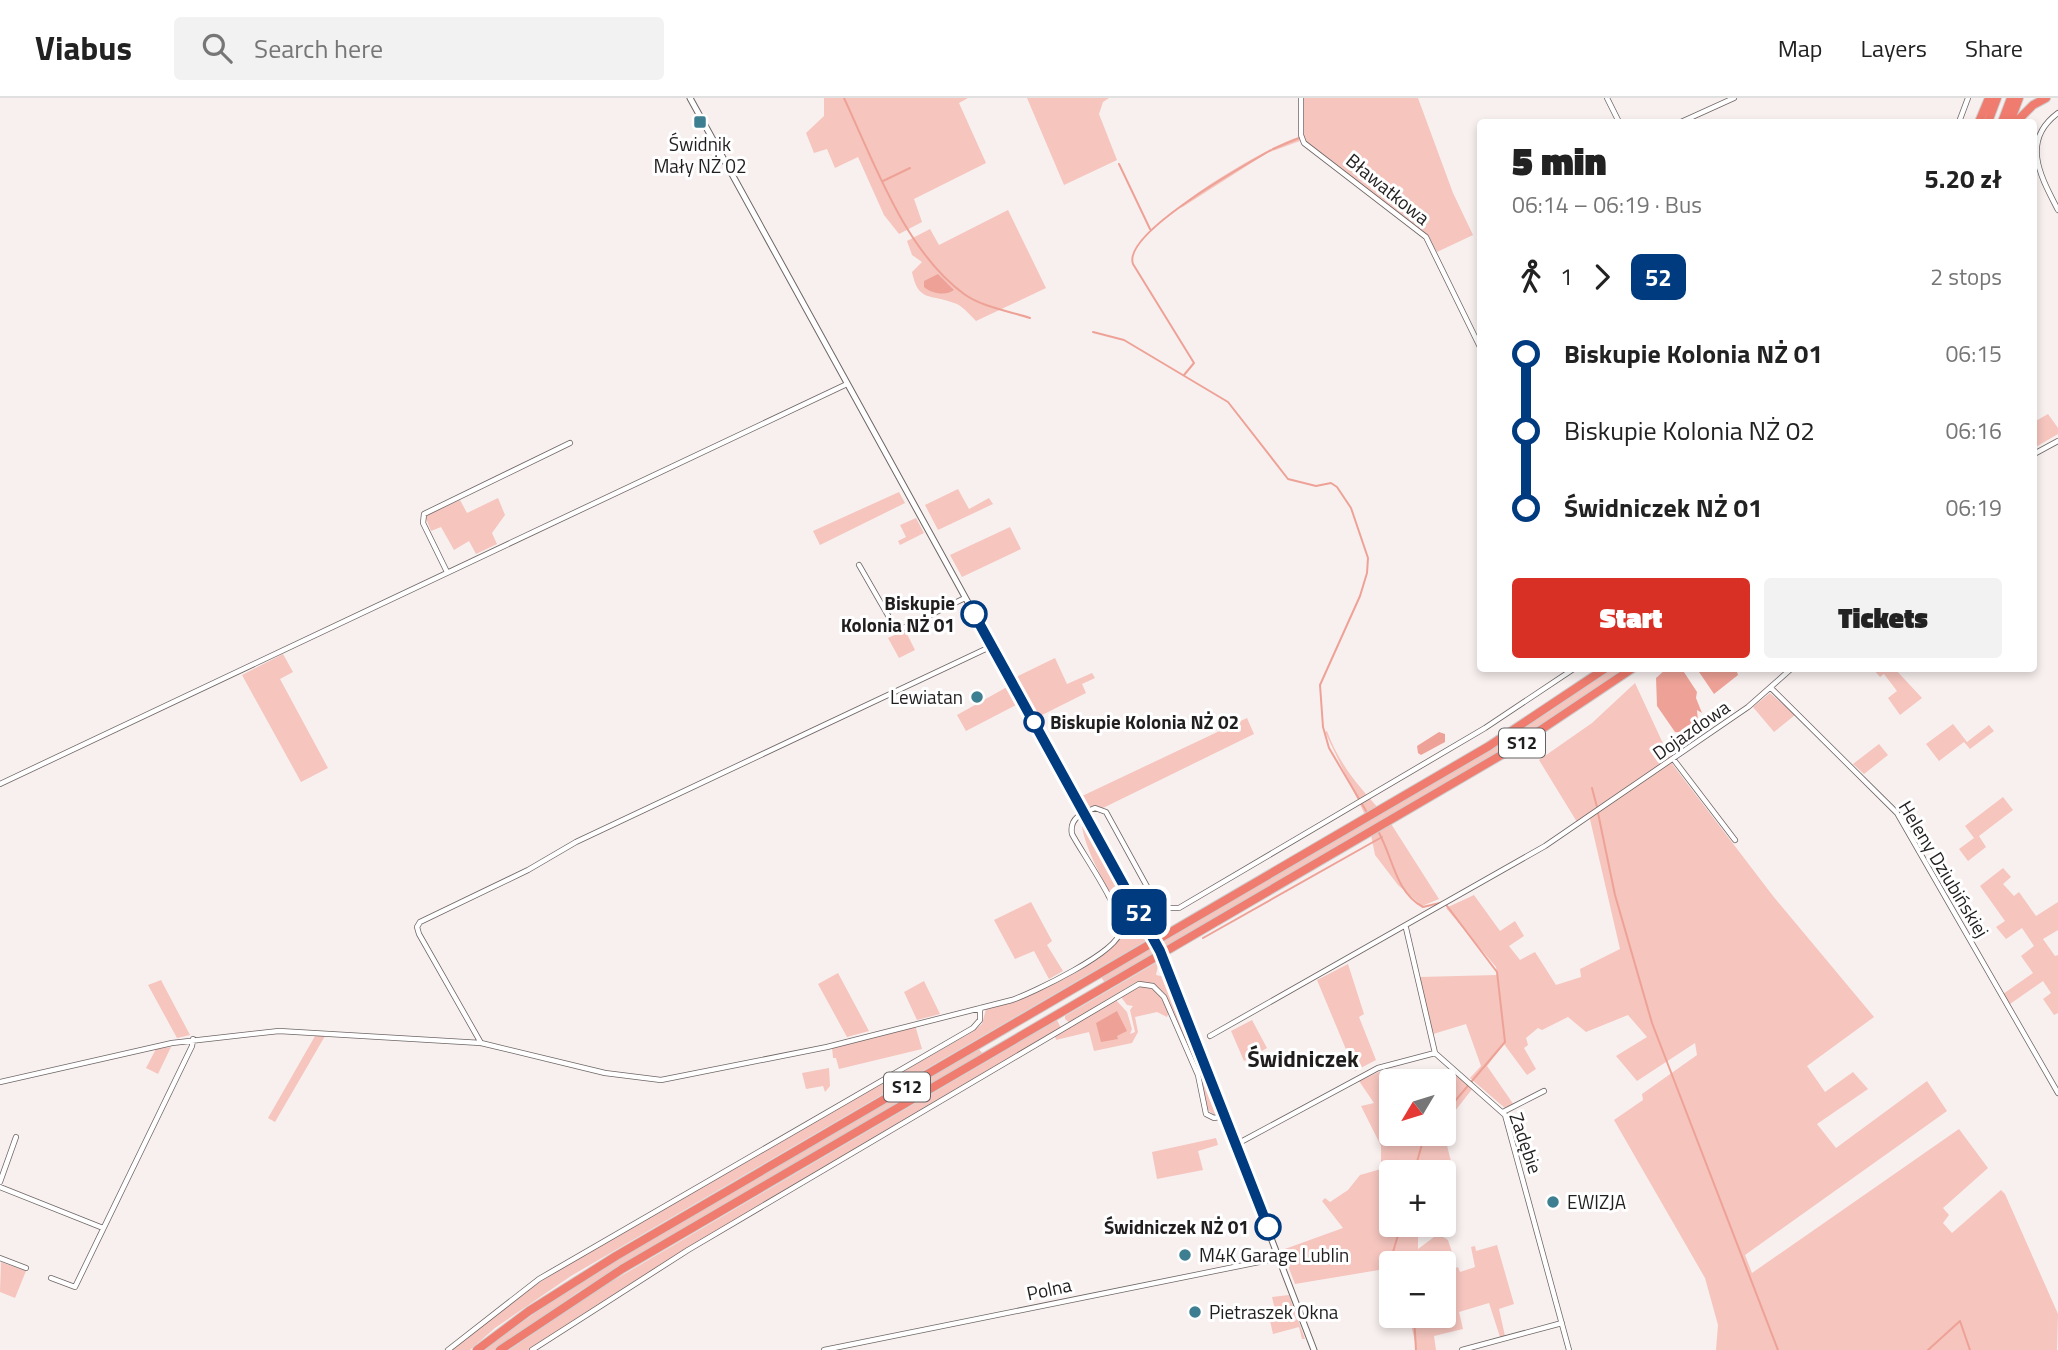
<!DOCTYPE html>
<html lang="en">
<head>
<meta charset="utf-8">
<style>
  :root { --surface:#fff; --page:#f2f2f2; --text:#222; --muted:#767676; --line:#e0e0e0; --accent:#d93025 }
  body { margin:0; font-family:"Titillium Web",sans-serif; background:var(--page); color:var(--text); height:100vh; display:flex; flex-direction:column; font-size:26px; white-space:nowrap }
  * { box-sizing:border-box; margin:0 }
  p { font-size:23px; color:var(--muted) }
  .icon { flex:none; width:38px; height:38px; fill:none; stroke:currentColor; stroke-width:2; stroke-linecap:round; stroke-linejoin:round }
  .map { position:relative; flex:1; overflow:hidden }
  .drawer { position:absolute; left:1477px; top:21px; width:560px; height:553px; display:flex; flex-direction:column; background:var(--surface); border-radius:7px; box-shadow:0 4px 10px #0003 }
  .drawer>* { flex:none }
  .badge { padding:0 14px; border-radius:10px; font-size:24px; line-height:46px }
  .needle { width:46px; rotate:232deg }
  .controls { position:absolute; left:1379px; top:971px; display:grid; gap:14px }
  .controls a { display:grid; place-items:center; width:77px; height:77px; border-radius:7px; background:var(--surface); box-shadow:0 4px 10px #0003; font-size:35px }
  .map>.badge { position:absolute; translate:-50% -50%; box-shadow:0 0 0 4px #fff }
  .legs { display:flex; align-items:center; gap:10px; height:77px; padding:0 35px; font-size:23px }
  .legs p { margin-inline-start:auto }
  .headline { display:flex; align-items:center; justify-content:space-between; height:119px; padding:0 35px }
  h1 { font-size:38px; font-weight:800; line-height:52px }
  .button { display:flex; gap:14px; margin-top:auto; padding:14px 35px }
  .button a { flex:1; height:80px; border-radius:7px; background:var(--accent); color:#fff; font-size:28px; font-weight:800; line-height:80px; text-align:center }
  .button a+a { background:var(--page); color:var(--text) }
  ul { padding:0 35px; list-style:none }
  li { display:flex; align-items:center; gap:24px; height:77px; font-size:26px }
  li i { display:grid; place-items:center; width:10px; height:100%; margin:0 9px; background:currentColor }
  li i::after { content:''; width:18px; height:18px; margin:-9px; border:5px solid; border-radius:50%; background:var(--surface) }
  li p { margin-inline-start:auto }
  li:first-child i { background:linear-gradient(#0000 50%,currentColor 0) }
  li:last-child i { background:linear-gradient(currentColor 50%,#0000 0) }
  header { display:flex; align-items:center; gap:42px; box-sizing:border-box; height:98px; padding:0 35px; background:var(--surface); border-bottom:2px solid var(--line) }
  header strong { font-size:33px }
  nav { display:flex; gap:38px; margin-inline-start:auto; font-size:24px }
  .search { width:490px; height:63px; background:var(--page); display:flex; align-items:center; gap:18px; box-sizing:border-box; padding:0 24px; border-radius:7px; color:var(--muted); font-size:26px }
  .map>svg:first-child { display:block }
  .green { fill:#f5c5be }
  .water { fill:#eea297 }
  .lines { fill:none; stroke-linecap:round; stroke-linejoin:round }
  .stream { stroke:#eea297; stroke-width:2 }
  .minor-casing { stroke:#6d6665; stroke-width:6 }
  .tertiary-casing { stroke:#6d6665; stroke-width:7 }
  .motorway-casing { stroke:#cecece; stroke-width:10 }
  .minor { stroke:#fff; stroke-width:4.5 }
  .tertiary { stroke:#fff; stroke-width:5 }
  .motorway { stroke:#ef7c6e; stroke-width:8 }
  .tertiary-bridge-casing { stroke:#6d6665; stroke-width:7; stroke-linecap:butt }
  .tertiary-bridge { stroke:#fff; stroke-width:5 }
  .line-1-casing { stroke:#fff; stroke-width:16 }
  .line-1 { stroke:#003b80; stroke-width:10 }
  .poi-dot { fill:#3e7e91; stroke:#fff; stroke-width:2.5 }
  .stop-1-dot { fill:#fff; stroke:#003b80; stroke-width:3.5 }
  .labels { text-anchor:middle; stroke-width:6; stroke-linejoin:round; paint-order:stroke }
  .shield { fill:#fff; stroke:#646262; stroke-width:2 }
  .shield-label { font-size:18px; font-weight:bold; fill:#211e1e }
  .poi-label { font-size:19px; fill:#211e1e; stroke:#fff; text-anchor:start }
  .street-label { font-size:19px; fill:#211e1e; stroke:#fff }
  .stop-label { font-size:19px; font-weight:bold; fill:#211e1e; stroke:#fff; text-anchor:end }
  .quarter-label { font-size:23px; font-weight:bold; fill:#211e1e; stroke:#fff }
</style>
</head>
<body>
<header>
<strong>Viabus</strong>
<div class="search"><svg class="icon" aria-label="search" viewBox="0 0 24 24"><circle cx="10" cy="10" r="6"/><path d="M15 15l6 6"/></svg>Search here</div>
<nav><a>Map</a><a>Layers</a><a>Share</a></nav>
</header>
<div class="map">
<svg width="2058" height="1252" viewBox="0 0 2058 1252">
  <rect width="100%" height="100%" fill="#f8f0ef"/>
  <path class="green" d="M824,0H968L959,5L986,65L914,101L922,124L899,136L884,117L858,59L835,70L827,51L814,55L806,35L824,18Z
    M1027,0H1109L1103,4L1099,16L1117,62L1064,87Z
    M1302,0H1418L1453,95L1473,137L1437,154L1428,138L1426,139L1303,42Z
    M1299,39L1300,43L1267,55L1181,110C1191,94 1278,44 1299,39Z
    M1008,112L1046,190L976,223C970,217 962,207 954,205C930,196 918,204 912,174L922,164L912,157L907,143L930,131L939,147Z
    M2048,316L2058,330V336L2034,350V324Z
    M958,391L969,411L989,400L993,406L938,432L925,407Z
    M899,394L905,405L820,447L813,433Z
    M498,400L505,417L492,435L497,446L476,456L469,443L454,452L441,429L431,433L425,418L460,402L467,415Z
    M916,420L924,435L900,447L898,443L906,439L900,427Z
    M1010,429L1021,451L962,479L950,457Z
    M905,532L915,552L899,560L888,540Z
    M283,556L293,574L280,581L328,670L301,684L242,577Z
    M1055,560L1067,586L1092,575L1095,580L1082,586L1086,595L1038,619L1016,579Z
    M1611,571H1627L1517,645L1388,721L1439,801L1422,808L1398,787L1375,757L1370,732L1105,885L1101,879L1366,719L1325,634L1327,633C1339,666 1359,689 1382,714L1549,614Z
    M1873,571H1895L1922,600L1900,617L1888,600L1897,593L1884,576L1880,579Z
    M1635,585L1673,667L1773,798L1874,919L1807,968L1825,994L1853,974L1868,991L1817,1026L1836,1050L1927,983L1947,1013L1745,1157L1752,1175L1959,1031L1988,1070L1943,1110L1949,1117L1943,1125L1952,1135L2001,1092L2005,1096L2058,1216L2057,1252H1716L1718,1227L1705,1180L1614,1022L1643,1002L1642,996L1697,957L1695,945L1637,983L1616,958L1647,939L1628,917L1586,934L1568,919L1542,932L1538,930L1526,940L1528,947L1524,950L1536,971L1527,977L1504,946L1487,968L1514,1007L1506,1011L1470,980L1481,968L1466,926L1430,937L1419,879L1497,877L1496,869L1446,810L1474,797L1500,833L1515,823L1524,838L1509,848L1520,862L1535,854L1556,887L1581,879L1580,871L1620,851L1589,717L1577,724L1539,662L1592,625Z
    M1007,589L1016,607L966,633L957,617Z
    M1770,595L1795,617L1774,634L1753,609Z
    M1247,620L1254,636L1103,710L1084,708L1080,699Z
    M1953,626L1967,644L1989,627L1994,633L1970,651L1964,644L1939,663L1926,646Z
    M1879,646L1888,657L1864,676L1853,666Z
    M2003,699L2013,712L1979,738L1986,749L1968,763L1959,751L1974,740L1965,728Z
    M1081,723L1141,829L1134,834L1149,841L571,1178L495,1230L470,1252H449L523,1195L569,1165L972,934L982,926L986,911C1015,903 1133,861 1121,823C1110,788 1086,760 1081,723Z
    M2003,770L2011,779L2003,786L2014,798L2019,794L2036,818L2058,804V832L2043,841L2055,858L2058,857V915L2054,917L2043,901L2051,895L2043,883L2010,906L2003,896L2033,875L2021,858L2034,848L2022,830L2006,841L1996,829L2005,823L1980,788Z
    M1031,804L1052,843L1047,847L1063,873L1049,881L1034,853L1015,861L994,822Z
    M1159,863L1156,877L1166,879L1219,1010L1215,1018L1207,1011L1200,977L1165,896L1153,885L1133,886L1070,925L1065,921V918Z
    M1348,866L1364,916L1359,919L1376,962L1355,973L1317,882Z
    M838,875L869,933L847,939L818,886Z
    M161,882L190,937L177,940L148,887Z
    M924,883L940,916L917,922L904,894Z
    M1141,888C1158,890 1162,900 1169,914L1167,919L1157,914L1135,919L1138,934L1132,945L1094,953L1089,934L1056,942L1055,938L1116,902L1127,914L1132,931L1130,936L1135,934L1130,912L1133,908L1127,907L1121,899Z
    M1057,922L1061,930L686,1152L528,1252H509L604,1188Z
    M1252,922L1267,950L1244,963L1231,933Z
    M915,927L922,951L839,971L836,960H833L832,949Z
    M315,938H325L275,1024L268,1020Z
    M171,949L158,976L146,970L156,951Z
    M978,950L983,956L578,1194L496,1252H483L574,1187Z
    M829,970L830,988L825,994L823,988L806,991L802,975Z
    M1381,973L1391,1000V1036H1444L1452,1067L1444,1076L1391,1074V1127H1418V1151L1438,1136L1448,1142L1452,1154L1444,1157L1448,1173L1458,1169L1460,1174L1475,1169L1471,1149L1475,1148L1476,1153L1497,1147L1514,1206L1499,1211L1505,1238L1500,1239L1489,1205L1459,1214L1463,1231L1434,1238L1436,1252H1417L1409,1218H1444V1166H1391V1170L1295,1186L1282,1152L1343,1130L1322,1103L1325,1100L1330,1104L1348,1092L1360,1077L1381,1071V1048L1361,1008L1374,1005L1359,983Z
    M1457,975L1473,990L1444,1027V984H1431Z
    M1216,1040L1218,1047L1198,1053L1203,1072L1157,1081L1152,1054Z
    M1,1164L26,1173L15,1200L0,1194Z
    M1289,1197L1305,1241H1302L1299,1229L1273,1236L1268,1214L1275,1212L1272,1199Z"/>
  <path class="water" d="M938,176L954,192C946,198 932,196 924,189V183Z
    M1667,570L1682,571L1697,594L1696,600L1702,615L1697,612L1698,623L1681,635L1675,634L1657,608L1656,580Z
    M1697,571H1736L1738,577L1714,596Z
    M1439,634L1445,636V644L1421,657L1418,655L1417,648Z
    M1117,913L1127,933L1117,938L1118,941L1101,944L1096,925Z"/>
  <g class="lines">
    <path class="stream" d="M844,0C874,64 905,153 964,196C982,209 1009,213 1030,220
      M1273,51L1299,40
      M1119,66L1150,131
      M883,83L910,70
      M1093,234L1124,242L1228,304L1288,381L1316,388L1331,385L1337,389L1351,410L1368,460L1367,475L1360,498L1320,587L1323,629L1329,650L1359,701
      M1184,277L1194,265L1133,166C1122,135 1245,67 1271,52
      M1592,690L1597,709
      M1362,706L1368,716
      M1598,715L1615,797L1652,925L1778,1252
      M1378,733C1393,759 1395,794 1423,809L1444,804L1497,874L1505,944L1444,1016
      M1203,840L1382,739
      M1414,1074L1425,1036
      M1396,1166L1393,1154L1401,1127
      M1414,1218L1416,1252
      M1928,1252L1960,1223L1970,1252"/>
    <defs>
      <path id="minor" d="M1301,0V37L1304,45L1426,139L1480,249
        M1607,0L1619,24
        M2058,15C2020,43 2041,79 2058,112
        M1681,24L1734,0
        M1959,24L1968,0
        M2034,356L2058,343
        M859,467L897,533L965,500
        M447,474L423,425L424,416L570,345
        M1771,590L1897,715L2058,995
        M1674,662L1735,742
        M0,686L847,286
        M1406,830L1435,955
        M1210,938L1545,748L1748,609L1792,570
        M481,945L419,836L417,829L420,824L528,772L576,744L992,548
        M0,984L172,945L279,933L481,945L605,975L661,982L827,949L1012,902C1032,895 1119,854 1120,833C1122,810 1083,757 1072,736C1069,720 1082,715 1095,710L1106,714L1155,803L1167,810H1179L1485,630L1575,570
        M1503,1014L1544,993
        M1237,1046L1378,970L1435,955L1505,1017L1569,1252
        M0,1084L16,1039
        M0,1089L103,1130
        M0,1160L26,1170
        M51,1180L75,1189L192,948L193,941
        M448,1252L539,1181L973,930L980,922V910
        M532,1252L688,1152L1139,886L1153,888L1164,899L1198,977L1206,1016L1214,1020L1224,1018
        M824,1252L1279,1160
        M1462,1252L1562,1225"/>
      <path id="tertiary" d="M690,0L1148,831
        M1167,869L1314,1252"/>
      <path id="motorway" d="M1979,24L1989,0
        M1988,24L1997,0
        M2002,24L2011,0
        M2010,24L2019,0
        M2016,24L2033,7L2046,0
        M477,1252L529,1213L616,1158L1489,648L1606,570
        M500,1252L622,1171L1515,649L1633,570"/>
    </defs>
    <use href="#minor" class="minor-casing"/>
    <use href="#tertiary" class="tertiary-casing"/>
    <use href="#motorway" class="motorway-casing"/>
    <use href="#minor" class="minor"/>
    <use href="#tertiary" class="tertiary"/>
    <use href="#motorway" class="motorway"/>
    <defs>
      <path id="tertiary-bridge" d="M1148,831L1167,869"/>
    </defs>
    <use href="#tertiary-bridge" class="tertiary-bridge-casing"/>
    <use href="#tertiary-bridge" class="tertiary-bridge"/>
  </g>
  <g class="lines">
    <defs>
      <path id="line-1" d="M974,516L1160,853L1268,1129"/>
    </defs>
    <use href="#line-1" class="line-1-casing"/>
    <use href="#line-1" class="line-1"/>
  </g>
  <g class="poi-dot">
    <rect x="693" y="17" width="14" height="14" rx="3.5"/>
    <circle cx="977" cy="599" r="7"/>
    <circle cx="1553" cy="1104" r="7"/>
    <circle cx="1185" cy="1157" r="7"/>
    <circle cx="1195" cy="1214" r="7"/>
  </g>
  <g class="stop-1-dot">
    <circle cx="974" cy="516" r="12"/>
    <circle cx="1034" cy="624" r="9"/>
    <circle cx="1268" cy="1129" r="12"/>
  </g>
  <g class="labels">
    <g class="shield">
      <rect x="1499" y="630.5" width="46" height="29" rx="5"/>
      <rect x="884" y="974.5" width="46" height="29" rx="5"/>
    </g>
    <g class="shield-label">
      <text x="1522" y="651">S12</text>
      <text x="907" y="995">S12</text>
    </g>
    <g class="poi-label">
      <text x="700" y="53" text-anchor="middle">Świdnik<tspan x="700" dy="22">Mały NŻ 02</tspan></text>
      <text x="963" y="606" text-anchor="end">Lewiatan</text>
      <text x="1567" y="1111">EWIZJA</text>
      <text x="1199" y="1164">M4K Garage Lublin</text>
      <text x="1209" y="1221">Pietraszek Okna</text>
    </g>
    <g class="street-label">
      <text transform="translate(1388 91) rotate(39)" y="7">Bławatkowa</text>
      <text transform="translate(1691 632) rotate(-35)" y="7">Dojazdowa</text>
      <text transform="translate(1944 771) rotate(59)" y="7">Heleny Dziubińskiej</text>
      <text transform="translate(1526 1045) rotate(71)" y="7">Zadębie</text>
      <text transform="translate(1049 1191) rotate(-12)" y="7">Polna</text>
    </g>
    <g class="stop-label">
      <text x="955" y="512">Biskupie<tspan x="955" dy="22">Kolonia NŻ 01</tspan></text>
      <text x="1050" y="631" text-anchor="start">Biskupie Kolonia NŻ 02</text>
      <text x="1249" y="1136">Świdniczek NŻ 01</text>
    </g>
    <g class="quarter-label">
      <text x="1303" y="969">Świdniczek</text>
    </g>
  </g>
</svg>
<div class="controls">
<a><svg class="needle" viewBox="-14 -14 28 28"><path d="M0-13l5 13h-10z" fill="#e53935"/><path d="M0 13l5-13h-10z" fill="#767676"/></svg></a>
<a>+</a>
<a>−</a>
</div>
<b class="badge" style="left:1139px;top:814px;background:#003b80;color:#fff">52</b>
<section class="drawer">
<div class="headline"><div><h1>5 min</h1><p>06:14 – 06:19 · Bus</p></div><b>5.20 zł</b></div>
<div class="legs"><svg class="icon" aria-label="walk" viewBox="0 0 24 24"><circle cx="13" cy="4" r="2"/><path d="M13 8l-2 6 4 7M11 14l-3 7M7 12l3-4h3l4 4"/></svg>1<svg class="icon" aria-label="forward" viewBox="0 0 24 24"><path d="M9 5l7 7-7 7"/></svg><b class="badge" style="background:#003b80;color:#fff">52</b><p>2 stops</p></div>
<ul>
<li><i style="color:#003b80"></i><b>Biskupie Kolonia NŻ 01</b><p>06:15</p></li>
<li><i style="color:#003b80"></i><span>Biskupie Kolonia NŻ 02</span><p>06:16</p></li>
<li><i style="color:#003b80"></i><b>Świdniczek NŻ 01</b><p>06:19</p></li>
</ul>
<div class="button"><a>Start</a><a>Tickets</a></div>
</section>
</div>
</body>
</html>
